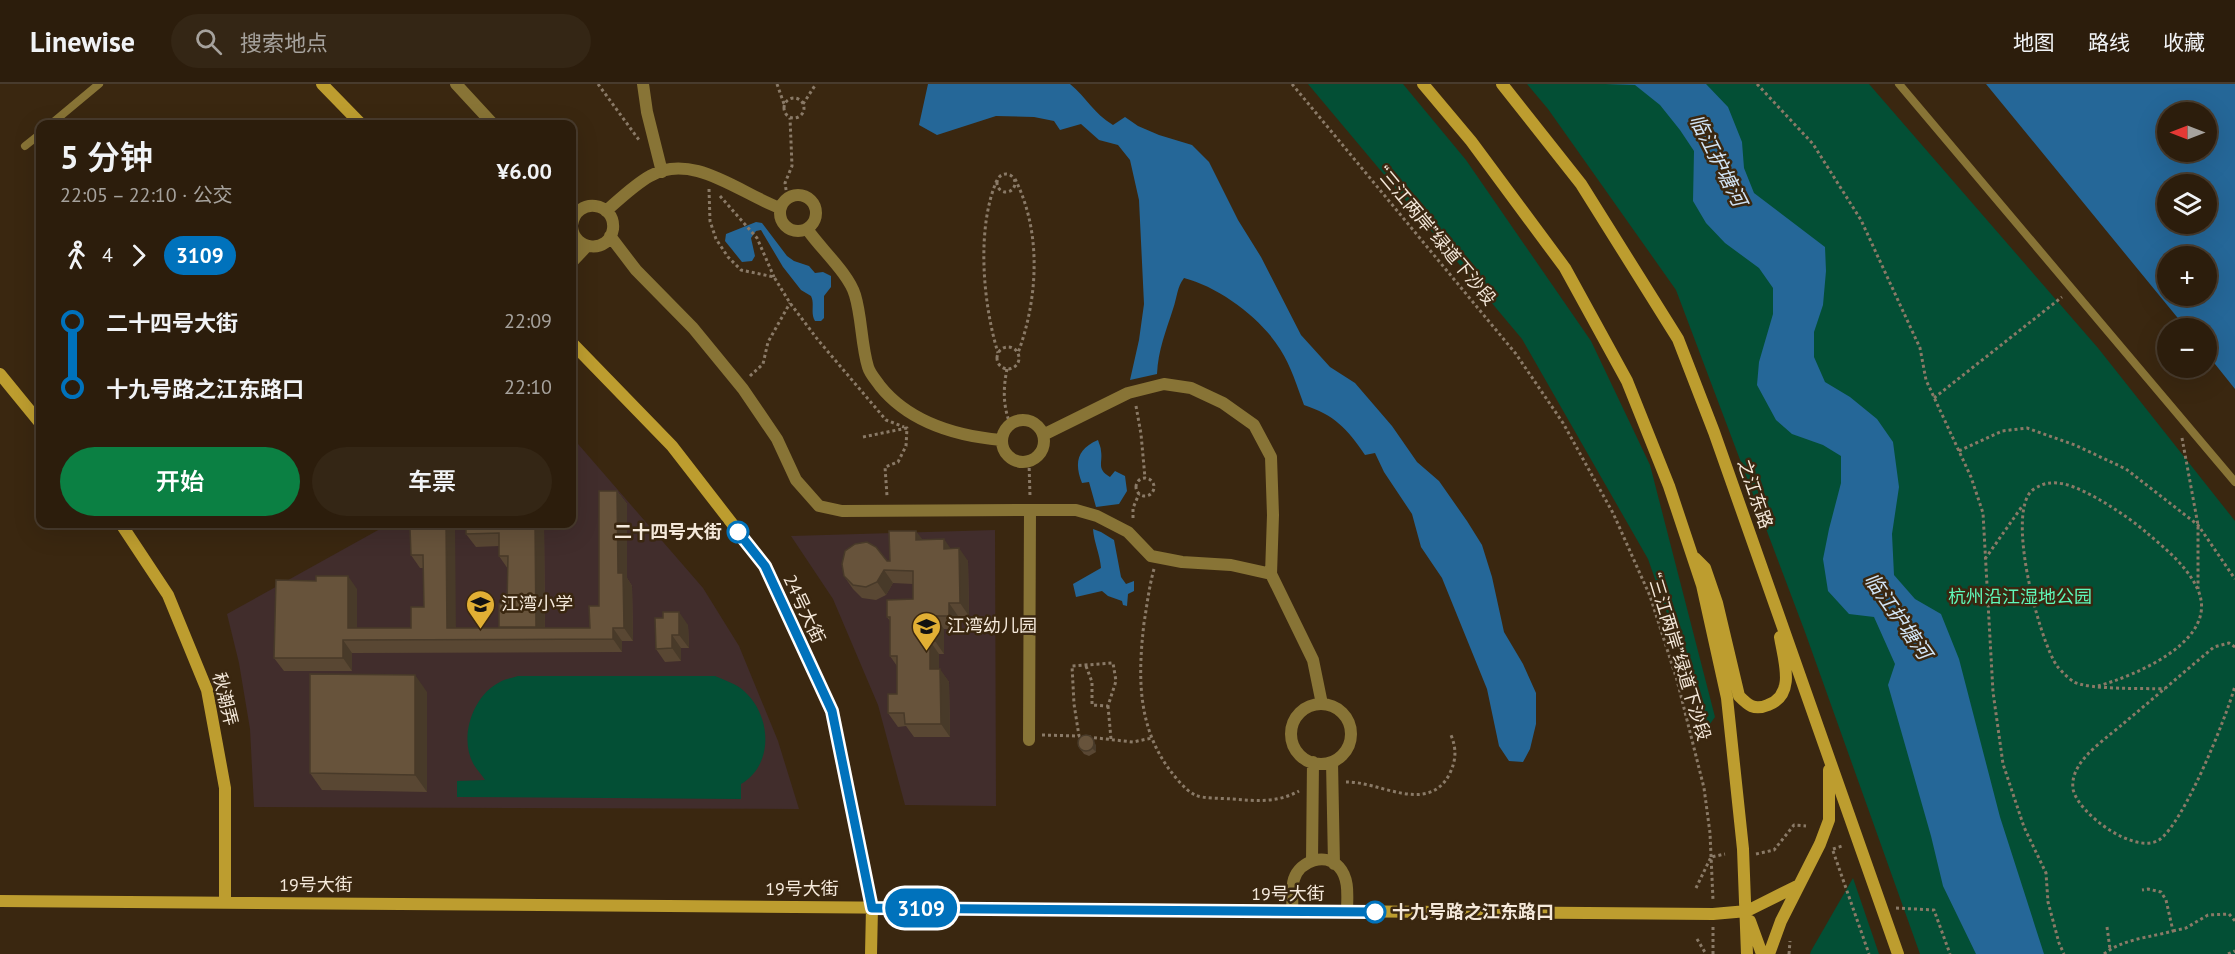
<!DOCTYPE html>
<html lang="zh">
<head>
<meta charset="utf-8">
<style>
  :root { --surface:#2c1d0c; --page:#342615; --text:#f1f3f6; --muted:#a6a29d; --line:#483b2d; --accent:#0b8043 }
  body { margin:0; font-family:"PT Sans","Noto Sans SC",sans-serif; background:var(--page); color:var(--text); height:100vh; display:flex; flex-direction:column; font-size:22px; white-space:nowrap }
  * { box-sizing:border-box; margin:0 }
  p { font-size:20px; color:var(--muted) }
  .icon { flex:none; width:33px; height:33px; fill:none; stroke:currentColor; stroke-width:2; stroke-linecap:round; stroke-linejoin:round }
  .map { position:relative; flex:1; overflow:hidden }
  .details { position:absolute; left:36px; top:36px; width:540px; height:408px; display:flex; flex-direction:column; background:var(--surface); border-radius:12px; box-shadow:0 6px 24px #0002,0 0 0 2px var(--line) }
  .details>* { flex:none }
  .badge { padding:0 12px; border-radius:20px; font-size:21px; line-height:39px }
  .needle { width:39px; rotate:270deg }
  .fabs { position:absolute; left:2157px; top:18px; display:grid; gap:12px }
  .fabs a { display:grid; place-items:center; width:60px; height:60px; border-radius:50%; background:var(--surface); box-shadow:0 6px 24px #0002,0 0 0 2px var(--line); font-size:30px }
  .map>.badge { position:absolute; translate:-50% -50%; box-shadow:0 0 0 3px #fff }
  .legs { display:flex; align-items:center; gap:9px; height:66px; padding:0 24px; font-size:20px }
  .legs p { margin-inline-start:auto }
  .overview { display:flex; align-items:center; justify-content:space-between; height:102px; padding:0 24px }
  h1 { font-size:33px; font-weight:600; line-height:45px }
  .action { display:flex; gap:12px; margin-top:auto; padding:12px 24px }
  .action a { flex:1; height:69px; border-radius:36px; background:var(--accent); color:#fff; font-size:24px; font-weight:600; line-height:69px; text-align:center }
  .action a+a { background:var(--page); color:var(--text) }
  ul { padding:0 24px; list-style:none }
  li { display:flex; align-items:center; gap:21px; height:66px; font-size:22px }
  li i { display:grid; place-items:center; width:9px; height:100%; margin:0 8px; background:currentColor }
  li i::after { content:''; width:15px; height:15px; margin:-8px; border:4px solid; border-radius:50%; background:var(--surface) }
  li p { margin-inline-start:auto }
  li:first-child i { background:linear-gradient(#0000 50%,currentColor 0) }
  li:last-child i { background:linear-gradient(currentColor 50%,#0000 0) }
  header { display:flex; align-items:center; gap:36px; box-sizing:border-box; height:84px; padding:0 30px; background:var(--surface); border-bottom:2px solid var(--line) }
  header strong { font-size:28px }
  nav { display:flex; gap:33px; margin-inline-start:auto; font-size:21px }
  .search { width:420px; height:54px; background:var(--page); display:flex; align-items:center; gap:15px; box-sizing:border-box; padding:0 21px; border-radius:33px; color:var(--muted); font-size:22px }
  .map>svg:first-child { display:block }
  .education { fill:#412d2c }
  .green { fill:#034f35 }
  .water { fill:#256798; fill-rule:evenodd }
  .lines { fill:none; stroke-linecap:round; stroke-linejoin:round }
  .path { stroke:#8a7a67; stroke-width:3; stroke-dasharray:3 3; stroke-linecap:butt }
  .lane { stroke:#887436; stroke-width:8 }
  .street { stroke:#887436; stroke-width:12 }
  .secondary { stroke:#bd9d2f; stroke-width:12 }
  .wall { fill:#594733 }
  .shaded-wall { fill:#483a29 }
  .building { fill:#67533b; stroke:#483a29; stroke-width:1.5 }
  .line-1-casing { stroke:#fff; stroke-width:14 }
  .line-1 { stroke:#0072bc; stroke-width:9 }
  .stop-1-dot { fill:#fff; stroke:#0072bc; stroke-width:3 }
  .labels { text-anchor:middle; stroke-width:5; stroke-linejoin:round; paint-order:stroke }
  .street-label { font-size:18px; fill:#f4e8da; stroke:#3a2710 }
  .stop-label { font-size:18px; font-weight:bold; fill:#f4e8da; stroke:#3a2710; text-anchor:end }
  .park-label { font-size:18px; fill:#5ff9ba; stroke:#3a2710 }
  .poi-label { font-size:18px; fill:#f4e8da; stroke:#3a2710; text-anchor:start }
  .water-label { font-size:20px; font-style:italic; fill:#d2e5f7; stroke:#3a2710 }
</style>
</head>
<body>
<header>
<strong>Linewise</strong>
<div class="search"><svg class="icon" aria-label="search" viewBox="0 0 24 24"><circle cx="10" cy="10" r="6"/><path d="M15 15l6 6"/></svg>搜索地点</div>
<nav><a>地图</a><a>路线</a><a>收藏</a></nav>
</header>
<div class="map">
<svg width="2235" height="870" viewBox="0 0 2235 870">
  <rect width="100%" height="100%" fill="#3a2710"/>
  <path class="education" d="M572,353L703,504L739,562L778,657L799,725L254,723L250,645L239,579L227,530L389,440H572Z
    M995,446L996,722L905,721L878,621L833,515L791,452Z"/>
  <path class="green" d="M1308,0H1403L1466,76L1591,257L1650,381L1715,633L1707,644L1648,475L1522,255Z
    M1527,0H1869L2098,264L2235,437V870H1920L1805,548L1676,206L1548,25Z
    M518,592H715C724,596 737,600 744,607C772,632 774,681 741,700V715L457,713V697L485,696C482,691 477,686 474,681C458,654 473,611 500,598C505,595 512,594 518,592Z
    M1853,794L1879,870H1810L1811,867Z"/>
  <path class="water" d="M928,0H1070C1086,13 1094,30 1113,41L1125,33L1138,42L1159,51L1192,61L1209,78L1238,136L1261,173L1301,251L1330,283L1355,299L1392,342L1417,378L1439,397L1467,437L1482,461L1492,493L1504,548L1523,580L1536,609V640L1530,665L1523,678L1509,677L1499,662L1487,605L1442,494L1421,463L1412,430L1384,388L1375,369L1365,371C1347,344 1334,331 1304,321C1297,302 1291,282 1280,265C1261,234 1219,203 1184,194C1177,203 1177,214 1173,225C1166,247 1158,266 1157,290L1130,296L1139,256L1144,220L1139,116L1130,76L1118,61L1099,56L1081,40L1060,46L1054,37L1034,33L996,32L937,51L919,41Z
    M1605,0H1706L1728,23L1742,58L1744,84L1754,109L1825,163L1826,187L1823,221L1814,248V273L1825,298L1850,313L1877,335L1893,358L1899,403L1892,450L1894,491L1915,515L1941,530L1959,575L2000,733L2044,870H1976L1943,802L1931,752L1888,601L1895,580L1874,533L1849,530L1828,507L1823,475L1829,445L1841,399V372L1823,361L1792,350L1776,336L1757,301L1759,278L1773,230V204L1759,184L1725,159L1706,139L1693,117L1694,67L1680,46L1660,21L1635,1Z
    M1986,0H2235V305L2207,270L2206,244H2186ZM2168,28H2206V68H2168ZM2168,100H2206V140H2168ZM2206,172V212H2168V172Z
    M756,138L762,139L787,172L794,177L809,182L815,189L823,188L831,192V203L824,212V234L821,237H815C810,229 815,220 811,212L801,206L783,183L761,146L756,147L751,154L755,172L752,177L742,178L725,157L726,150Z
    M1098,356C1099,360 1101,363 1101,367C1103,379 1096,385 1110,393L1115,387L1125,392L1127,407L1119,420L1096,423L1089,398L1082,399C1074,379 1077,365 1098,356Z
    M1093,445L1101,448L1114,456L1121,493L1126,500L1134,497V507L1128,510L1127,522L1123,521L1122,517L1108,512L1102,507L1076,513L1073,500L1101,484C1100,470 1094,459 1093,445Z"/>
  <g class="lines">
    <path class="path" d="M598,0L639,56
      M777,0L784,20
      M1292,0L1516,270L1563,339L1613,429L1650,512L1677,596L1704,704L1710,749L1713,816
      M1757,0L1813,60L1861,136L1920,264L1926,296L1971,393L1983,429L1993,608L2003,680L2024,743L2046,789L2048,818L2059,859L2064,870
      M784 24a10 10 0 1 1 20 0a10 10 0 1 1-20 0Z
      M803,20L816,0
      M997 99a9 9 0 1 1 18 0a9 9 0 1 1-18 0Z
      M1015,95C1042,148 1038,215 1018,269
      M997,96C976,144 983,220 998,269
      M709,105L710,137L716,155L728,173L741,186L774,193L790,219L818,256L886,336L904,343
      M720,112L757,154L774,193
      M787,112L785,99L792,82L790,34
      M997 274a11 11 0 1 1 22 0a11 11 0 1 1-22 0Z
      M1007,285C1003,305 1003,321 1010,340
      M750,292L763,280L768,258L790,219
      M1934,314L2062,213
      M1136,322L1141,350L1145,394
      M863,353L907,344L906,362L898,378L885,383L887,412
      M2182,354L2198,441V505
      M1959,367L2002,347L2027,344L2075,361L2126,385L2198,441L2235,495
      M1029,378L1030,412
      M1136 403a9 9 0 1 1 18 0a9 9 0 1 1-18 0Z
      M1133,434V424L1139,410
      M1985,475L2023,421
      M1154,485C1149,503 1147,521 1144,539C1138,591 1137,641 1169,685C1176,694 1185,706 1195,711C1204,715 1221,714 1232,715C1256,717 1277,719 1299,707
      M2235,563L2229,559L2214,563C2184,588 2154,614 2124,639C2110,651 2086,668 2078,683C2074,690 2072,697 2073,705C2078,730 2135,771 2159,756C2184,739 2226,634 2235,602
      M2098,602C2134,592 2220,557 2198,506C2188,483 2165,464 2147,449C2129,433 2087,405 2064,400C2052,398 2045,398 2034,405C2004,424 2039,556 2057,582C2061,587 2069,595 2074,598C2090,606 2145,604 2165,605
      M1108,622L1111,655
      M1042,651L1079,652L1074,620L1072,582L1113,579L1116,597L1108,622L1092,621V598L1086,582
      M1088,653L1133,658L1152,654
      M1346,698C1379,697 1427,731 1449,691C1456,677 1457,666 1451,651
      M1833,765L1842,762
      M1833,767L1869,870
      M1756,770L1774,766L1794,741L1806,742
      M1696,804L1711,773L1725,770
      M1896,824L1934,826L1950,870
      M2107,843L2110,865
      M2173,847L2186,844L2208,831L2229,830L2235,837
      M1697,855L1706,870
      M1713,870V843
      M1789,870L1790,857
      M2104,870C2122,855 2152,853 2173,847L2166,816L2161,808L2148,805L2142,806
      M2228,870L2235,867"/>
    <path class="lane" d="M1899,0L2235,398
      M51,40L99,0
      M25,62L40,50"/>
    <path class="street" d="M456,0L493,40
      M643,0L647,28L662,88
      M780 129a18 18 0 1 1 36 0a18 18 0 1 1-36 0Z
      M606,127C620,115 634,101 650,92C692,67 741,110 780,124
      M572,141C576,112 616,118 613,145C609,170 574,167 572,143
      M807,145C820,164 849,190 855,211C862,234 861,260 868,283C870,290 876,296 880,302C909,338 957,352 1001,356
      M610,152L636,186L693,244L743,305L777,355L796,396L819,422L842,427L1030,426
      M572,178L587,162
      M1002 357a21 21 0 1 1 42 0a21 21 0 1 1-42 0Z
      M1043,351L1128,309L1164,300L1191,304L1223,319L1254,341L1271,373L1273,431L1271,490L1313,576L1322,620
      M1291 650a30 30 0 1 1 60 0a30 30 0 1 1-60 0Z
      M1029,656L1030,426H1076L1097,432L1128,448L1151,472L1182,478L1231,481L1271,490
      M1332,678L1334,780
      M1312,777L1313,678
      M1292,828C1293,818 1291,804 1294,795C1300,777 1325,768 1339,783C1350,795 1347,814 1347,828"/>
    <path class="secondary" d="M322,0L361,40
      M1423,0L1471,57L1565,184L1627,297L1669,402L1702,501L1727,614L1743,765L1747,870
      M1502,0L1581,100L1678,255L1714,348L1898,870
      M572,259L672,362L765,482L832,627L872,824L871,870
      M0,290L40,339
      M121,440L168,511L207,606L225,704V818
      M1695,474L1705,484L1717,519L1739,612C1748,621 1754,627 1768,621C1796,611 1784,577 1780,553
      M0,817L1713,830L1747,827L1797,802
      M1750,837L1762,870
      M1769,870L1781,837L1820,760L1829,736V686"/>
  </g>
  <path class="wall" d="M617,407L627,420V494L632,502L633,557H622V568L352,569V587H284L274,574L357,505V544H411L424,523L423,484H420L411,471L417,444L456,544H500L499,543L507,520L508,485L499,472V462L476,463L466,450V440H544L545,544H590L599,522Z
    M923,456L951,465L968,477L969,532H958V545H944V570H939V585L949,598L950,653H914L906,642L898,643L888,629L897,610V582L890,572V537L887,533L913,515V500L893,499L886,511L876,516L862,514L853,505L844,492L890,477Z
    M655,534L688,541L689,564H681V577L665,578L656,565Z
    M427,608V708L322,706L310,689Z
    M1096,661V668L1089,672L1084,670L1078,662Z"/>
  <path class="shaded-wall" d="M617,407L627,420V494L632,502L633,557L624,544L618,489Z
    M446,440H455L456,555L447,544Z
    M535,440H544L545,556L536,543Z
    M916,447L926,460L916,456Z
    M944,455L953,468L944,465Z
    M959,464L968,477L969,532L960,519Z
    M884,486L893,499L886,511L877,498Z
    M348,492L357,505V556L348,544Z
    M949,519L958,532V545L949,532Z
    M679,528L688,541L689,564L679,551Z
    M935,532L944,545V570L935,557Z
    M613,544L622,557V568L613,555Z
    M672,551L681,564V577L672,564Z
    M343,556L352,569V587L343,574Z
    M930,557L939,570V598L930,585Z
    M940,585L949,598L950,653L941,640Z
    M415,591L427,608V708L415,691Z
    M1093,656L1096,661V668L1092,664Z"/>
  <path class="building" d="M599,407H617L618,489H623L624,544H613V555L343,556V574H274L276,496L316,497V492H348V544H411V523H424L423,471H411L410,444H417V440H446L447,544H590L589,522H599Z
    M466,440H535L536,543H499V520H507L508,472H499V449L466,450Z
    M889,447H916V456L944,455V465L959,464L960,519H949V532H935V557H930V585H940L941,640H905L904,629H888V610H897V572H890V533H887V516L913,515V487L884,486L877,498L866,503L853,501L844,492L842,480L845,467L855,460L867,458L876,463L887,477H890Z
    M663,528H679V551H672V564L656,565L655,534H663Z
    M310,590L415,591V691L310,689Z
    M1078 659a8 8 0 1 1 16 0a8 8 0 1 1-16 0Z"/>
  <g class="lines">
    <defs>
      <path id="line-1" d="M738,448L765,482L832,627L872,824L1375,828"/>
    </defs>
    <use href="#line-1" class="line-1-casing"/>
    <use href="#line-1" class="line-1"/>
  </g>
  <defs>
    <symbol id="school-pin" viewBox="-11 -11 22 30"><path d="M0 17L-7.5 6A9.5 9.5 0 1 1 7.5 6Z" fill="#e1af34" stroke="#3a2710"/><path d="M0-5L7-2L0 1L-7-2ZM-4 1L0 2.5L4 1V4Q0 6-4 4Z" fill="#111"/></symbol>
  </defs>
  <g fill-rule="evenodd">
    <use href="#school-pin" x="464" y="504" width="33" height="45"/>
    <use href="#school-pin" x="910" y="526" width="33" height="45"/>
  </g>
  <g class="stop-1-dot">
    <circle cx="738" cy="448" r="10"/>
    <circle cx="1375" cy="828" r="10"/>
  </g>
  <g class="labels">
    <g class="street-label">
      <text transform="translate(1436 152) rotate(50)" y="6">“三江两岸”绿道下沙段</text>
      <text transform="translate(1755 410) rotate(71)" y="6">之江东路</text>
      <text transform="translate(804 525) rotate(65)" y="6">24号大街</text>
      <text transform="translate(1679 573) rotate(73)" y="6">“三江两岸”绿道下沙段</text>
      <text transform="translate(225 615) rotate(76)" y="6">秋潮弄</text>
      <text x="316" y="807">19号大街</text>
      <text x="802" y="811">19号大街</text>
      <text x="1288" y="816">19号大街</text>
    </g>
    <g class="stop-label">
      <text x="722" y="454">二十四号大街</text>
      <text x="1392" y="834" text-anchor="start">十九号路之江东路口</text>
    </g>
    <g class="park-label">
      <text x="2020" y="519">杭州沿江湿地公园</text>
    </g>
    <g class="poi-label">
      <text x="501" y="526">江湾小学</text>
      <text x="947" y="548">江湾幼儿园</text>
    </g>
    <g class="water-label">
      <text transform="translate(1718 76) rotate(63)" y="7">临江护塘河</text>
      <text transform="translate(1898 532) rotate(55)" y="7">临江护塘河</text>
    </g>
  </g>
</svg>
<div class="fabs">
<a><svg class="needle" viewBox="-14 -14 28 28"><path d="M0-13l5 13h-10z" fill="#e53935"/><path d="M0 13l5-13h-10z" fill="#a6a29d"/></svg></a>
<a><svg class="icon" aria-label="layers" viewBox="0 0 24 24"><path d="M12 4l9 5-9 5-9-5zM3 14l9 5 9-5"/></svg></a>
<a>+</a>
<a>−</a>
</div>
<b class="badge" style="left:921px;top:824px;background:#0072bc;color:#fff">3109</b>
<section class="details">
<div class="overview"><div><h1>5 分钟</h1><p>22:05 – 22:10 · 公交</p></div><b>¥6.00</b></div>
<div class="legs"><svg class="icon" aria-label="walk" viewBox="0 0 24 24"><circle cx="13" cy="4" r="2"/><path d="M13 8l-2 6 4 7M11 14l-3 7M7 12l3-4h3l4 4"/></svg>4<svg class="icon" aria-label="forward" viewBox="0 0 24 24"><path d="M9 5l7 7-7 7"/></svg><b class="badge" style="background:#0072bc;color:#fff">3109</b></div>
<ul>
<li><i style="color:#0072bc"></i><b>二十四号大街</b><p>22:09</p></li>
<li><i style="color:#0072bc"></i><b>十九号路之江东路口</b><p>22:10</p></li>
</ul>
<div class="action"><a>开始</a><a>车票</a></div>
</section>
</div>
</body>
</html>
